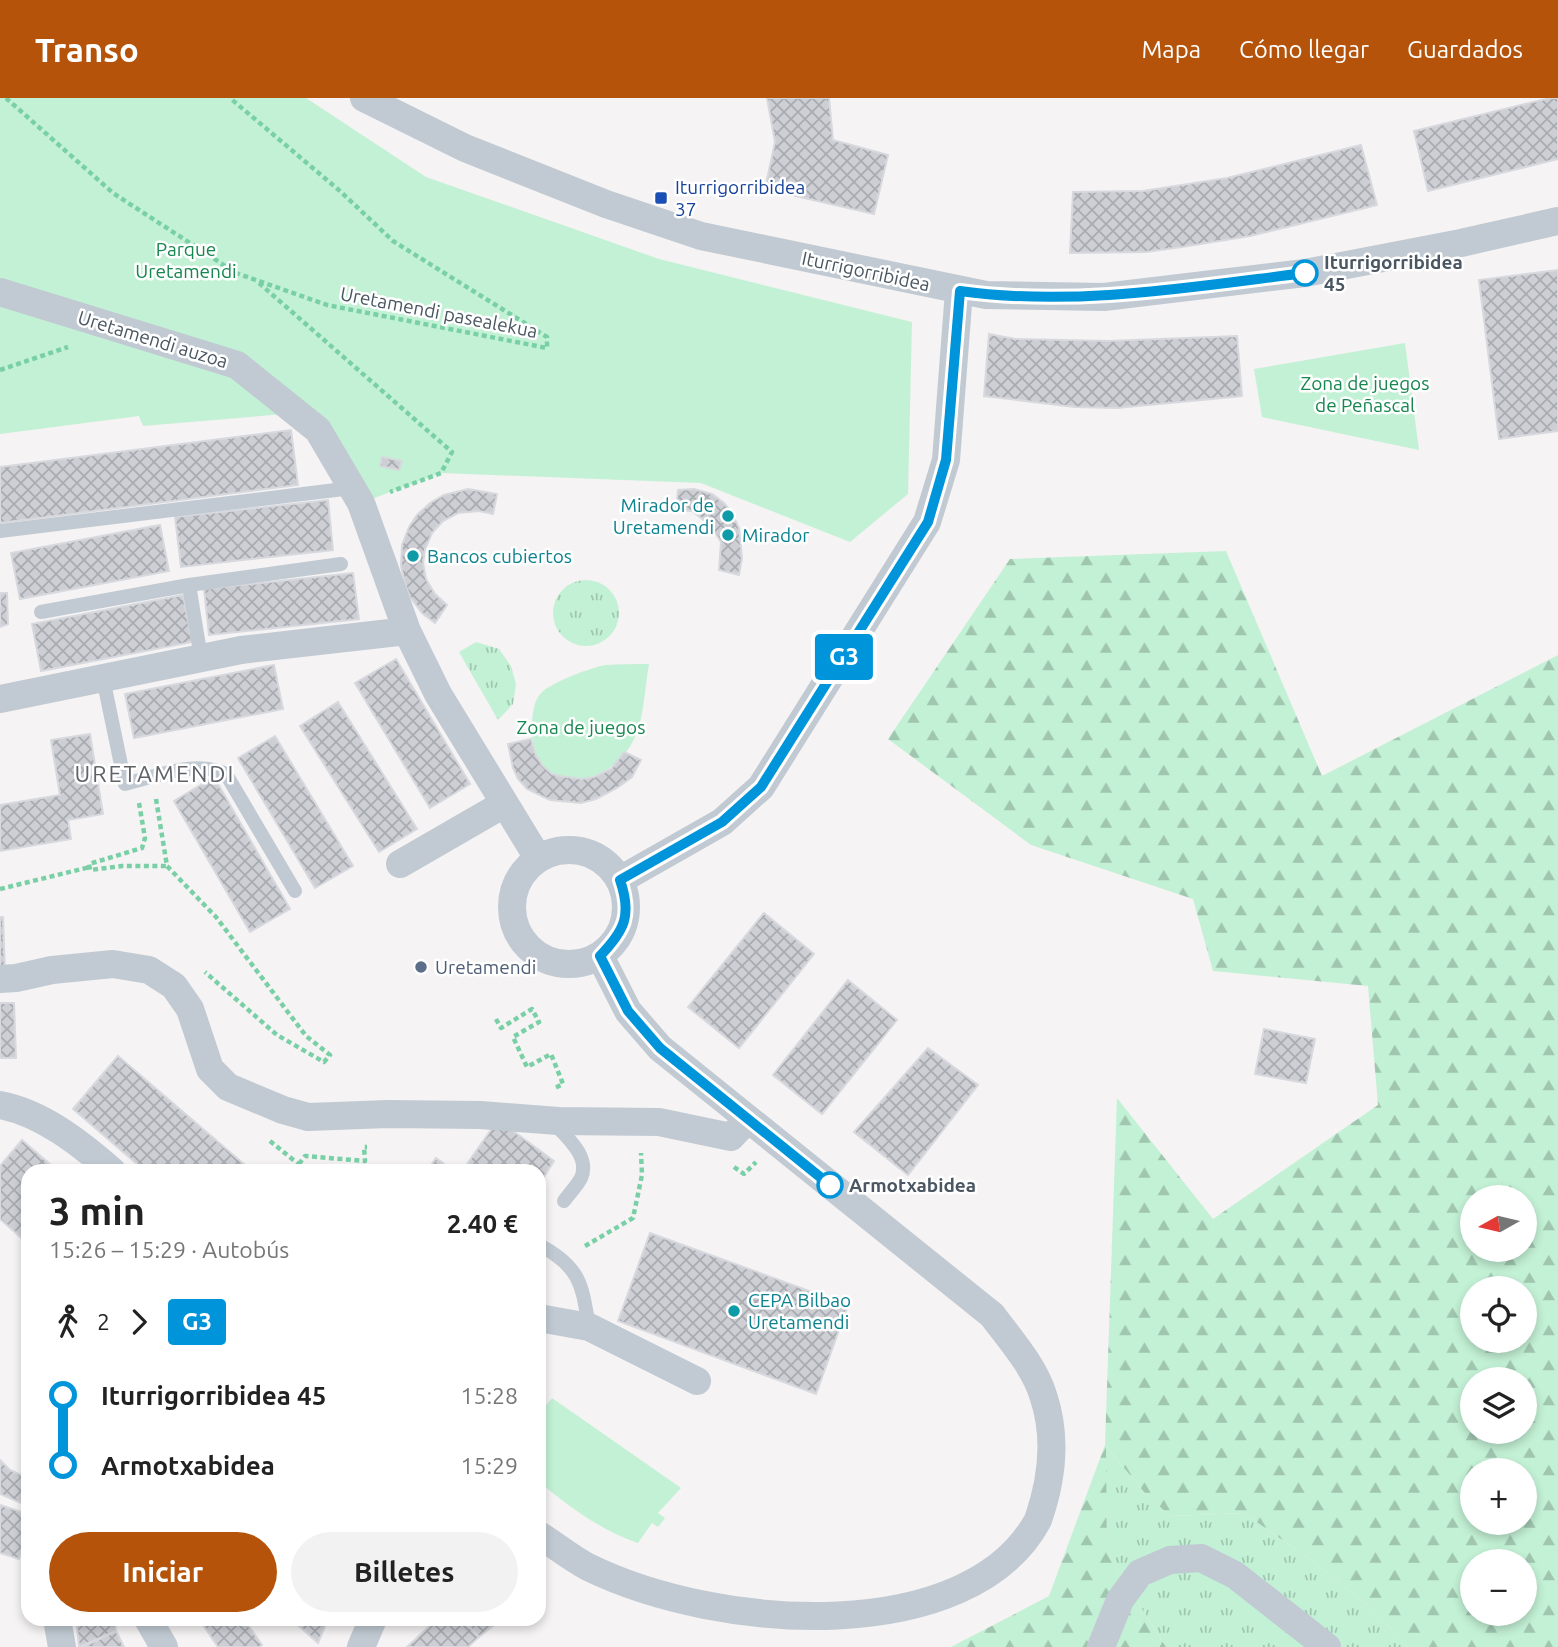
<!DOCTYPE html>
<html lang="es">
<head>
<meta charset="utf-8">
<style>
  :root { --surface:#fff; --page:#f2f2f2; --text:#222; --muted:#767676; --accent:#b45309 }
  body { margin:0; font-family:Ubuntu,sans-serif; background:var(--page); color:var(--text); height:100vh; display:flex; flex-direction:column; font-size:26px; white-space:nowrap }
  * { box-sizing:border-box; margin:0 }
  p { font-size:23px; color:var(--muted) }
  .icon { flex:none; width:38px; height:38px; fill:none; stroke:currentColor; stroke-width:2; stroke-linecap:round; stroke-linejoin:round }
  .map { position:relative; flex:1; overflow:hidden }
  .drawer { position:absolute; left:21px; top:1066px; width:525px; height:462px; display:flex; flex-direction:column; background:var(--surface); border-radius:21px; box-shadow:0 4px 10px #0003 }
  .drawer>* { flex:none }
  .badge { padding:0 14px; border-radius:5px; font-size:24px; line-height:46px }
  .needle { width:46px; rotate:262deg }
  .buttons { position:absolute; left:1460px; top:1087px; display:grid; gap:14px }
  .buttons a { display:grid; place-items:center; width:77px; height:77px; border-radius:50%; background:var(--surface); box-shadow:0 4px 10px #0003; font-size:35px }
  .map>.badge { position:absolute; translate:-50% -50%; box-shadow:0 0 0 4px #fff }
  .legs { display:flex; align-items:center; gap:10px; height:77px; padding:0 28px; font-size:23px }
  .legs p { margin-inline-start:auto }
  .head { display:flex; align-items:center; justify-content:space-between; height:119px; padding:0 28px }
  h1 { font-size:38px; font-weight:700; line-height:52px }
  .button { display:flex; gap:14px; margin-top:auto; padding:14px 28px }
  .button a { flex:1; height:80px; border-radius:42px; background:var(--accent); color:#fff; font-size:28px; font-weight:700; line-height:80px; text-align:center }
  .button a+a { background:var(--page); color:var(--text) }
  ul { padding:0 28px; list-style:none }
  li { display:flex; align-items:center; gap:24px; height:70px; font-size:26px }
  li i { display:grid; place-items:center; width:10px; height:100%; margin:0 9px; background:currentColor }
  li i::after { content:''; width:18px; height:18px; margin:-9px; border:5px solid; border-radius:50%; background:var(--surface) }
  li p { margin-inline-start:auto }
  li:first-child i { background:linear-gradient(#0000 50%,currentColor 0) }
  li:last-child i { background:linear-gradient(currentColor 50%,#0000 0) }
  header { display:flex; align-items:center; gap:42px; box-sizing:border-box; height:98px; padding:0 35px; background:var(--accent); color:#fff }
  header strong { font-size:33px }
  nav { display:flex; gap:38px; margin-inline-start:auto; font-size:24px }
  .map>svg:first-child { display:block }
  .grass { fill:url(#grass-tufts) }
  .forest { fill:url(#forest-firs); fill-rule:evenodd }
  .green { fill:#c3f1d5 }
  .building { fill:url(#building-cross-hatch); stroke:#d7d9de; stroke-width:2 }
  .lines { fill:none; stroke-linecap:round; stroke-linejoin:round }
  .path { stroke:#7ad0a6; stroke-width:4.5; stroke-dasharray:5 3.5; stroke-linecap:butt }
  .lane { stroke:#c1cad2; stroke-width:14 }
  .street { stroke:#c1cad2; stroke-width:28 }
  .line-1-casing { stroke:#fff; stroke-width:16 }
  .line-1 { stroke:#0095da; stroke-width:10 }
  .transit-dot { fill:#1a4fb4; stroke:#fff; stroke-width:2.5 }
  .stop-1-dot { fill:#fff; stroke:#0095da; stroke-width:3.5 }
  .culture-dot { fill:#0f9aa8; stroke:#fff; stroke-width:2.5 }
  .service-dot { fill:#5c6f8a; stroke:#fff; stroke-width:2.5 }
  .labels { text-anchor:middle; stroke-width:5; stroke-linejoin:round; paint-order:stroke }
  .transit-label { font-size:19px; fill:#164399; stroke:#fff; text-anchor:start }
  .park-label { font-size:19px; fill:#17864f; stroke:#fff }
  .stop-label { font-size:19px; font-weight:bold; fill:#4a5661; stroke:#fff; text-anchor:start }
  .street-label { font-size:19px; fill:#4a5661; stroke:#fff }
  .culture-label { font-size:19px; fill:#0d838f; stroke:#fff; text-anchor:start }
  .service-label { font-size:19px; fill:#4e5e75; stroke:#fff; text-anchor:start }
  .quarter-label { font-size:23px; letter-spacing:2px; fill:#5f6368; stroke:#fff }
</style>
</head>
<body>
<header>
<strong>Transo</strong>
<nav><a>Mapa</a><a>Cómo llegar</a><a>Guardados</a></nav>
</header>
<div class="map">
<svg width="1558" height="1549" viewBox="0 0 1558 1549">
  <defs>
    <pattern id="grass-tufts" width="24" height="20" patternUnits="userSpaceOnUse" patternTransform="scale(1.75)"><rect width="24" height="20" fill="#c3f1d5"/><path d="M3 7l-1-3M5 7V3M7 7l1-3M15 17l-1-3M17 17v-4M19 17l1-3" fill="none" stroke="#a0c6b0"/></pattern>
    <pattern id="forest-firs" width="22" height="20" patternUnits="userSpaceOnUse" patternTransform="scale(1.75)"><rect width="22" height="20" fill="#c3f1d5"/><path d="M5 1l3.5 6h-7zM16 11l3.5 6h-7z" fill="#a0c6b0"/></pattern>
    <pattern id="building-cross-hatch" width="8" height="8" patternUnits="userSpaceOnUse" patternTransform="scale(1.75)"><rect width="8" height="8" fill="#cdcfd5"/><path d="M0 0l8 8M0 8l8-8" fill="none" stroke="#a8abb0"/></pattern>
  </defs>
  <rect width="100%" height="100%" fill="#f5f3f3"/>
  <path class="grass" d="M553 515a33 33 0 1 1 66 0a33 33 0 1 1-66 0Z
    M476,544L499,551L511,568L516,586L513,606L498,622L459,554Z
    M1105,1347L1144,1394L1170,1418L1244,1415L1312,1463L1371,1510L1408,1549H1166L1107,1456Z"/>
  <path class="forest" d="M1226,453L1322,678L1558,557V1549H1408L1371,1510L1312,1463L1244,1415L1170,1418L1144,1394L1106,1348L1107,1456L1166,1549H951L1049,1498L1105,1347L1117,1000L1213,1121L1378,1007L1368,888L1213,873L1193,801L1031,747L888,641L1010,461ZM1472,1099H1524V1152H1472ZM1472,1190H1524V1242H1472ZM1472,1281H1524V1334H1472ZM1472,1372H1524V1424H1472ZM1472,1463H1524V1516H1472Z"/>
  <path class="green" d="M0,0H306L426,79L659,161L912,224L908,396L850,444L701,385L441,375L361,405L296,315L143,328L139,318L0,336Z
    M1405,245L1419,352L1262,319L1254,271Z
    M649,566C645,588 644,620 635,639C609,697 526,698 532,624C533,613 534,602 542,594C553,584 592,569 606,567C620,566 635,566 649,566Z
    M552,1300L681,1390L658,1415L665,1420L658,1429L652,1425L638,1445C600,1432 570,1409 539,1384V1316Z"/>
  <path class="building" d="M767,0H829L833,42L888,57L874,116L765,91L775,44Z
    M1550,0H1558V61L1428,93L1414,33Z
    M1361,47L1377,107L1250,138L1182,149L1146,154L1070,155L1073,94L1143,93L1227,80Z
    M1558,172V333L1499,341L1479,182Z
    M989,236L1015,241L1109,243L1237,238L1242,298L1117,310L1075,309L984,298Z
    M291,332L298,387L0,425V369Z
    M382,359L402,363L399,372L380,368Z
    M468,391L497,396L493,416L479,413L458,415L443,423L432,435L425,451L423,465L426,481L435,496L447,507L435,525L422,515L410,499L405,486L401,468L402,447L409,429L417,417L430,405L444,397Z
    M694,391L712,396L724,405L732,415L739,430L742,460L739,477L719,472L721,444L710,427L692,413L676,412L678,392Z
    M328,402L333,452L181,469L175,419Z
    M160,427L169,473L20,501L11,455Z
    M353,475L359,521L209,537L204,491Z
    M0,495H7L8,526L0,529Z
    M183,497L192,544L41,573L32,526Z
    M396,561L470,686L430,710L355,585Z
    M274,567L283,611L134,640L125,596Z
    M338,604L417,731L379,754L300,628Z
    M90,636L103,716L68,722L71,741L0,753V707L60,697L51,642Z
    M275,638L353,768L315,790L238,660Z
    M531,641L535,655L542,667L552,676L560,678L582,681L594,679L611,671L624,654L641,662L632,679L617,690L596,701L581,705L550,702L527,691L518,681L513,670L508,646Z
    M214,679L290,811L250,834L174,703Z
    M764,815L814,856L739,950L688,909Z
    M0,819H3L5,875L0,876Z
    M848,882L897,922L822,1016L773,977Z
    M0,905H14L16,960H0Z
    M1264,931L1315,941L1306,985L1255,976Z
    M928,950L978,987L908,1077L854,1034Z
    M118,958L252,1073H145L73,1011Z
    M498,1022L554,1063L539,1087V1073H462Z
    M22,1042L58,1073H28V1146L0,1121V1068Z
    M436,1060L454,1073H427Z
    M650,1135L848,1207L816,1296L618,1223Z
    M0,1362L10,1372L28,1380V1408L0,1396Z
    M0,1407L28,1416V1431L19,1461L0,1455Z
    M76,1521H114L116,1533L79,1549Z
    M199,1521H244L262,1547L259,1549H218Z
    M291,1521H328L318,1545Z
    M437,1521H462L479,1539L468,1549H407Z
    M462,1521H502L479,1539Z
    M116,1533L124,1549H83Z"/>
  <g class="lines">
    <path class="path" d="M6,0L113,95L236,175L327,207L547,250V239L393,143L340,93L230,0
      M259,185L452,354L441,375L390,394
      M0,272L68,249
      M156,701L167,768L216,819L306,938L330,957L324,964L277,937L205,874
      M139,705L145,740L142,750L89,766L90,772L122,768H167
      M0,791L90,769
      M496,921L501,930L532,911L539,924L513,939L527,969L551,956L563,986L553,991
      M270,1043L307,1073
      M299,1066L305,1058L365,1063L364,1049H367
      M734,1069L744,1076L756,1064
      M585,1148L633,1120L642,1077L641,1055"/>
    <path class="lane" d="M0,433L352,390
      M189,487L341,466
      M41,514L189,487L201,560
      M103,580L125,686C155,679 196,661 226,676L295,793
      M552,1023C565,1038 591,1058 581,1080C577,1088 569,1096 564,1103
      M543,1149C582,1171 582,1189 589,1229"/>
    <path class="street" d="M364,0L465,50L606,106L701,138L986,197L1104,199L1305,175L1461,145L1558,123
      M0,194L237,267L318,332L361,405L407,533L438,596L538,760
      M0,601L241,552L407,533
      M512 809a57 57 0 1 1 114 0a57 57 0 1 1-114 0Z
      M400,766L504,706
      M620,782L722,724L761,689L927,424L946,362L959,193
      M0,881L16,880L52,872L113,866L149,872L174,888L190,911L210,971L228,989L283,1012L308,1019L388,1016L480,1017L558,1023L659,1024L731,1039L748,1021
      M0,1007C42,1015 80,1045 112,1073
      M539,1220L589,1229L697,1283
      M539,1437C555,1447 571,1460 588,1469C721,1534 970,1549 1038,1422C1052,1382 1057,1338 1043,1297C1034,1268 1010,1241 992,1217L660,950L628,913L600,858
      M57,1521L62,1549
      M148,1521L164,1549
      M361,1549L373,1521
      M1101,1549L1120,1502L1140,1475L1170,1462L1201,1460L1235,1477L1327,1549"/>
  </g>
  <g class="lines">
    <defs>
      <path id="line-1" d="M830,1087L660,950L628,913L600,858C625,832 632,817 620,782L722,724L761,689L928,424L946,362L960,193C1075,209 1191,189 1305,175"/>
    </defs>
    <use href="#line-1" class="line-1-casing"/>
    <use href="#line-1" class="line-1"/>
  </g>
  <rect class="transit-dot" x="654" y="93" width="14" height="14" rx="3.5"/>
  <g class="stop-1-dot">
    <circle cx="1305" cy="175" r="12"/>
    <circle cx="830" cy="1087" r="12"/>
  </g>
  <g class="culture-dot">
    <circle cx="728" cy="418" r="7"/>
    <circle cx="728" cy="437" r="7"/>
    <circle cx="413" cy="458" r="7"/>
    <circle cx="734" cy="1213" r="7"/>
  </g>
  <circle class="service-dot" cx="421" cy="869" r="7"/>
  <g class="labels">
    <g class="transit-label">
      <text x="675" y="96">Iturrigorribidea<tspan x="675" dy="22">37</tspan></text>
    </g>
    <g class="park-label">
      <text x="186" y="158">Parque<tspan x="186" dy="22">Uretamendi</tspan></text>
      <text x="1365" y="292">Zona de juegos<tspan x="1365" dy="22">de Peñascal</tspan></text>
      <text x="581" y="636">Zona de juegos</text>
    </g>
    <g class="stop-label">
      <text x="1324" y="171">Iturrigorribidea<tspan x="1324" dy="22">45</tspan></text>
      <text x="849" y="1094">Armotxabidea</text>
    </g>
    <g class="street-label">
      <text transform="translate(866 173) rotate(12)" y="7">Iturrigorribidea</text>
      <text transform="translate(439 214) rotate(11)" y="7">Uretamendi pasealekua</text>
      <text transform="translate(153 241) rotate(17)" y="7">Uretamendi auzoa</text>
    </g>
    <g class="culture-label">
      <text x="714" y="414" text-anchor="end">Mirador de<tspan x="714" dy="22">Uretamendi</tspan></text>
      <text x="742" y="444">Mirador</text>
      <text x="427" y="465">Bancos cubiertos</text>
      <text x="748" y="1209">CEPA Bilbao<tspan x="748" dy="22">Uretamendi</tspan></text>
    </g>
    <g class="service-label">
      <text x="435" y="876">Uretamendi</text>
    </g>
    <g class="quarter-label">
      <text x="155" y="684">URETAMENDI</text>
    </g>
  </g>
</svg>
<div class="buttons">
<a><svg class="needle" viewBox="-14 -14 28 28"><path d="M0-13l5 13h-10z" fill="#e53935"/><path d="M0 13l5-13h-10z" fill="#767676"/></svg></a>
<a><svg class="icon" aria-label="locate" viewBox="0 0 24 24"><circle cx="12" cy="12" r="6"/><path d="M12 2v4M12 18v4M2 12h4M18 12h4"/></svg></a>
<a><svg class="icon" aria-label="layers" viewBox="0 0 24 24"><path d="M12 4l9 5-9 5-9-5zM3 14l9 5 9-5"/></svg></a>
<a>+</a>
<a>−</a>
</div>
<b class="badge" style="left:844px;top:559px;background:#0095da;color:#fff">G3</b>
<section class="drawer">
<div class="head"><div><h1>3 min</h1><p>15:26 – 15:29 · Autobús</p></div><b>2.40 €</b></div>
<div class="legs"><svg class="icon" aria-label="walk" viewBox="0 0 24 24"><circle cx="13" cy="4" r="2"/><path d="M13 8l-2 6 4 7M11 14l-3 7M7 12l3-4h3l4 4"/></svg>2<svg class="icon" aria-label="forward" viewBox="0 0 24 24"><path d="M9 5l7 7-7 7"/></svg><b class="badge" style="background:#0095da;color:#fff">G3</b></div>
<ul>
<li><i style="color:#0095da"></i><b>Iturrigorribidea 45</b><p>15:28</p></li>
<li><i style="color:#0095da"></i><b>Armotxabidea</b><p>15:29</p></li>
</ul>
<div class="button"><a>Iniciar</a><a>Billetes</a></div>
</section>
</div>
</body>
</html>
